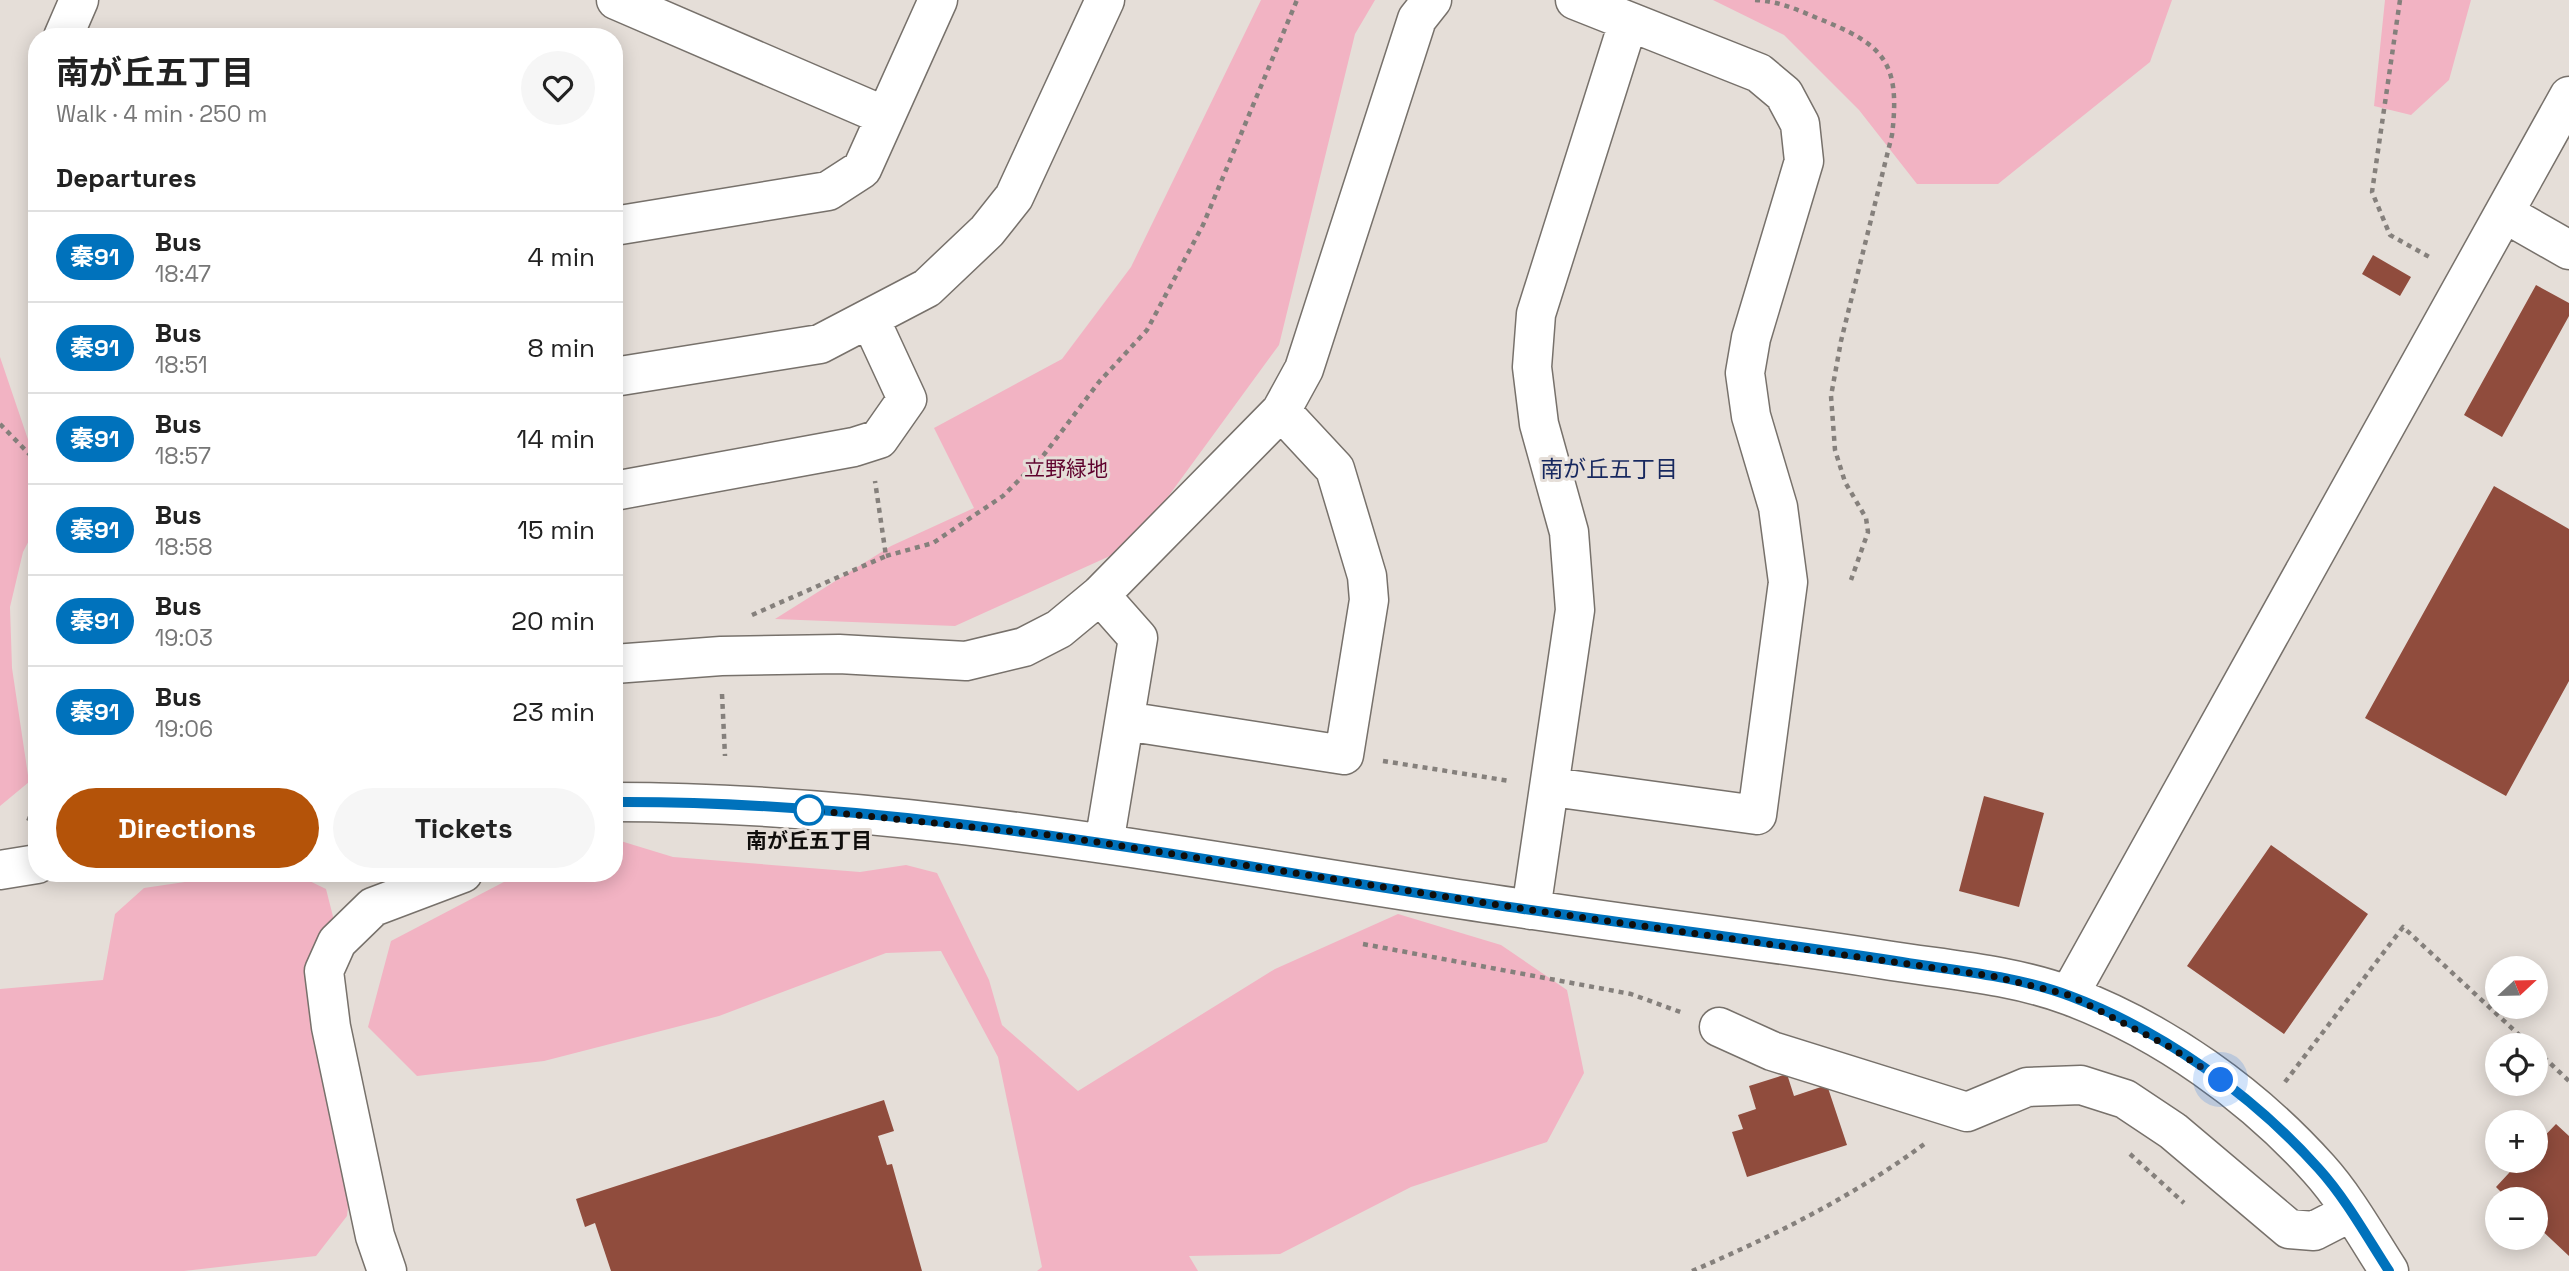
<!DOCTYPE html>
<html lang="en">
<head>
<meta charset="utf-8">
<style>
  :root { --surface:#fff; --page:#f6f6f6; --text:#222; --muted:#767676; --line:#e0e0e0; --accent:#b45309 }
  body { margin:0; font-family:"Space Grotesk","Noto Sans JP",sans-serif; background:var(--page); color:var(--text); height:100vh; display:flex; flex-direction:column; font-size:26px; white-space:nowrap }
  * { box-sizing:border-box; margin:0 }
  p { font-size:23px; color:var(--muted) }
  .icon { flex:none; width:38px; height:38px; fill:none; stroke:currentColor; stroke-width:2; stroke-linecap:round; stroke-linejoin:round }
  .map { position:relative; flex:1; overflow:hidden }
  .sheet { position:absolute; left:28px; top:28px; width:595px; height:854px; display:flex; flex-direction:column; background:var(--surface); border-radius:28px; box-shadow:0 4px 18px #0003 }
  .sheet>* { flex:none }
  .badge { padding:0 14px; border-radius:23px; font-size:24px; line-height:46px }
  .needle { width:46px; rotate:68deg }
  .tools { position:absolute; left:2485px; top:956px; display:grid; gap:14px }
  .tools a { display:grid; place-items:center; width:63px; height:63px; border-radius:50%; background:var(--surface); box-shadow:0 4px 18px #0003; font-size:35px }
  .you { position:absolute; width:35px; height:35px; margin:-18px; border:5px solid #fff; border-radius:50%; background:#1a73e8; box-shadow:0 0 0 10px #1a73e833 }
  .map>.badge { position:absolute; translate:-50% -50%; box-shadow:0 0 0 4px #fff }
  h2 { padding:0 28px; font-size:26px; line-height:63px }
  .round { display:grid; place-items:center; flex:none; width:74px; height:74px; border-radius:37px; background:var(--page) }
  .head { display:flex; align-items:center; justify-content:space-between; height:119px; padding:0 28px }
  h1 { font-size:33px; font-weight:700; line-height:52px }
  .primary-button { display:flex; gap:14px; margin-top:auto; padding:14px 28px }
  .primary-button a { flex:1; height:80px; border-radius:42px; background:var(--accent); color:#fff; font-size:28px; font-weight:700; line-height:80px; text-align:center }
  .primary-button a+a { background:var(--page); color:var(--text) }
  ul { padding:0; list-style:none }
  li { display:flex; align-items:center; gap:21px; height:91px; padding:0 28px; border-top:2px solid var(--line) }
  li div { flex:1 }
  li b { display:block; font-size:26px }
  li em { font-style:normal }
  li .badge { min-width:77px; font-weight:700; text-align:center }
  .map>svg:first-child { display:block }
  .green { fill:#f2b3c3 }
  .building { fill:#904c3d }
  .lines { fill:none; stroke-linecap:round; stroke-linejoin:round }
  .minor-casing { stroke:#77716b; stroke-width:41 }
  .path { stroke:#85807c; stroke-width:4.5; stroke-dasharray:5 5; stroke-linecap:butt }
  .minor { stroke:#fff; stroke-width:38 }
  .line-casing { stroke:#fff; stroke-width:16 }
  .line { stroke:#0072bc; stroke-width:10 }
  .walk { stroke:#100e0c; stroke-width:7; stroke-dasharray:0 12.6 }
  .stop-dot { fill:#fff; stroke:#0072bc; stroke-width:3.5 }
  .labels { text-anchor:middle; stroke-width:6; stroke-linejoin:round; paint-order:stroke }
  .park-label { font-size:21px; fill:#5f022d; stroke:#e5ded8 }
  .stop-label { font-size:21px; font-weight:bold; fill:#100e0c; stroke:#e5ded8 }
  .neighbourhood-label { font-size:23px; fill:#17285f; stroke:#e5ded8 }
</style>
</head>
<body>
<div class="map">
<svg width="2569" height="1271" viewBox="0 0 2569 1271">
  <rect width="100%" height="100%" fill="#e5ded8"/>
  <path class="green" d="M1261,0H1375L1355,34L1279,345L1132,546L955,626L775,619L891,546L974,508L934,428L1062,359L1131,267Z
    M1713,0H2172L2150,62L1998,184H1917L1859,110L1784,35Z
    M2385,0H2471L2449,80L2411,115L2374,106Z
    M0,357L37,466V525L23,552L10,607L12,668L29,782L0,806Z
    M614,839L673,857L860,872L906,865L937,873L989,980L1002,1025L1078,1091L1275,969L1398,914L1501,945L1567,990L1584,1073L1547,1142L1411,1187L1280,1254L1189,1256L1198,1271H1037L1042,1267L998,1057L941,951L886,953L719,1016L544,1061L417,1076L368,1027L391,941L521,873H614Z
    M246,873H293L326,889L338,936L354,1150L347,1216L316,1256L184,1271H0V989L103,980L115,914L144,888Z"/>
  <path class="building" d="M2373,255L2411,277L2400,296L2362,274Z
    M2536,285L2569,303V316L2502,437L2464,415Z
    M2494,486L2569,529V681L2506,796L2365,718Z
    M1984,796L2044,813L2019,907L1959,891Z
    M2271,845L2368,914L2284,1034L2187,966Z
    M1787,1074L1794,1096L1827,1085L1847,1145L1747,1177L1732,1132L1743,1129L1738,1115L1756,1109L1749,1086Z
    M884,1100L894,1131L878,1136L887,1165L892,1164L922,1271H611L595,1223L585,1227L576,1199Z
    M2556,1124L2569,1136V1256L2536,1225V1199H2508L2496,1187L2521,1160H2536V1145Z"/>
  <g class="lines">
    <defs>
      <path id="minor" d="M616,0L885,116
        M63,37L79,0
        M2504,213L2569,250
        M614,226L828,191L862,169L938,0
        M614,377L820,344L927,288L987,231L1014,197L1105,0
        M614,491L854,447L879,439L907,399L870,319
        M1100,595L1138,638L1104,844
        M614,664L721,656L839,654L966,661L1024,647L1059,629L1100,595L1281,411L1304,369L1417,19L1432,0
        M1125,721L1344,755L1369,600L1367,576L1335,469L1281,411
        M1552,787L1757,815L1788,582L1778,507L1751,416L1745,373L1751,338L1804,161L1800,124L1784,94L1759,73L1575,0
        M614,802C924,802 1228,867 1533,910C1653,928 1773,942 1892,961C1951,970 2014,975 2070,996C2163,1031 2253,1095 2319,1169C2346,1199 2367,1237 2389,1271
        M0,870L37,864
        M1531,910L1575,610L1569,532L1539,424L1532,367L1536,314L1628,23
        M2069,995L2569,96
        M1719,1027L1772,1051L1967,1112L2027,1087L2081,1085L2125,1099L2173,1131L2289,1229L2314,1231L2351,1212
        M387,1271L375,1236L331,1027L324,971L337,942L373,907L463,873"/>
    </defs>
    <use href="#minor" class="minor-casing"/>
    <path class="path" d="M1755,0C1778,1 1796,9 1817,18C1883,44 1901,61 1892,135L1841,341L1831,396L1835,450L1845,482L1866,518L1868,532L1851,580
      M2400,0L2372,192L2390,235L2433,259
      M0,424L37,462
      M886,556L933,543L1003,496L1043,456L1099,382L1147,330L1203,225L1297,0
      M752,615L886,556L875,481
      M722,694L725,756
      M1383,761L1510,781
      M27,818L37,822
      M1363,944L1631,994L1683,1013
      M2536,1050L2569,1081
      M2285,1082L2403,927L2530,1045
      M2130,1154L2184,1203
      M1692,1271C1774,1236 1856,1195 1927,1142"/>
    <use href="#minor" class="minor"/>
  </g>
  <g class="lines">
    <defs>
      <path id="line" d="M614,802C930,800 1240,870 1552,913C1669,929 1785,944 1902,962C1957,971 2017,976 2070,996C2163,1031 2253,1095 2319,1169C2346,1199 2367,1237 2389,1271"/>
    </defs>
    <use href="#line" class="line-casing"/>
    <use href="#line" class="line"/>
    <path class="walk" d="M809,810L1058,836L1531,910L1992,976L2069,995L2170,1047L2221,1080"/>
  </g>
  <circle class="stop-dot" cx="809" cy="810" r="14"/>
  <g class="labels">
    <g class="park-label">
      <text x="1066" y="476">立野緑地</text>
    </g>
    <g class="stop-label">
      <text x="809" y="848">南が丘五丁目</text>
    </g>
    <g class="neighbourhood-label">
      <text x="1609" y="477">南が丘五丁目</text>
    </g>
  </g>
</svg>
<div class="tools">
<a><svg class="needle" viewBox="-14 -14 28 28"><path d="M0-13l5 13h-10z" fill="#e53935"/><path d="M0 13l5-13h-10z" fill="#767676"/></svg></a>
<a><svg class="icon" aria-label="locate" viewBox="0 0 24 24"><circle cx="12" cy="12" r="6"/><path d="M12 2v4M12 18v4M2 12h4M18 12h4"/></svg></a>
<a>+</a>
<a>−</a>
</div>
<div class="you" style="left:2221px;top:1080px"></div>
<section class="sheet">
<div class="head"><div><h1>南が丘五丁目</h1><p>Walk · 4 min · 250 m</p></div><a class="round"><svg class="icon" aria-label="heart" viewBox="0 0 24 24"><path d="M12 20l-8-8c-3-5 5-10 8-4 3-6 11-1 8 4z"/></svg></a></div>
<h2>Departures</h2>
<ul>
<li><span class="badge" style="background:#0072bc;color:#fff">秦91</span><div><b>Bus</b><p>18:47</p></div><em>4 min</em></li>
<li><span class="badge" style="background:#0072bc;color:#fff">秦91</span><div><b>Bus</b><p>18:51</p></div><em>8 min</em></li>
<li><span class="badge" style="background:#0072bc;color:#fff">秦91</span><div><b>Bus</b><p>18:57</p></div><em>14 min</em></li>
<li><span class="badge" style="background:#0072bc;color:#fff">秦91</span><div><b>Bus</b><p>18:58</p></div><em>15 min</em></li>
<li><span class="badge" style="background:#0072bc;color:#fff">秦91</span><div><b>Bus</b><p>19:03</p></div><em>20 min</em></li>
<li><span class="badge" style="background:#0072bc;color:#fff">秦91</span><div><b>Bus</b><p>19:06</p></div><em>23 min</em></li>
</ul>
<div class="primary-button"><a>Directions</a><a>Tickets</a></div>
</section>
</div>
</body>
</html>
